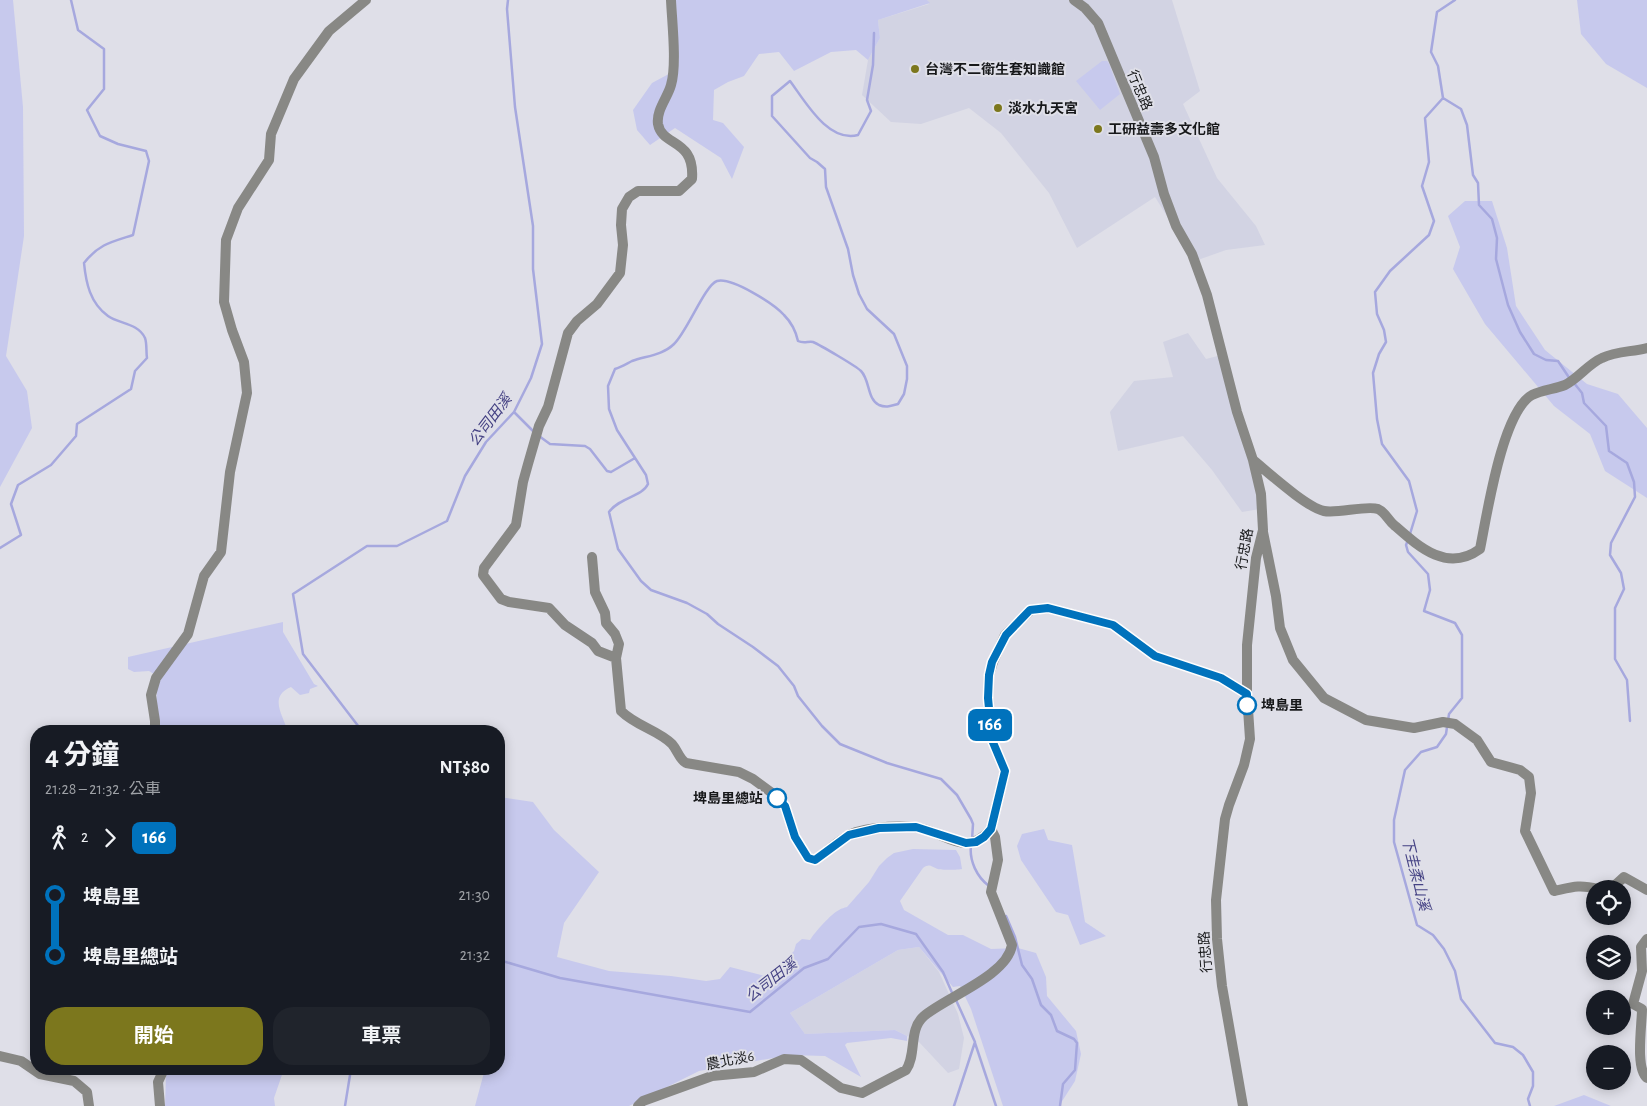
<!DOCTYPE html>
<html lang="zh-TW">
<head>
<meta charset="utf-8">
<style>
  :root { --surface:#171b24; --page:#20242c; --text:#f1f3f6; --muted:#9ea1a6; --accent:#7c771d }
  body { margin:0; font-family:"Alegreya Sans","Noto Sans TC",sans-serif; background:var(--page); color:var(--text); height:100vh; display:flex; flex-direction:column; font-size:19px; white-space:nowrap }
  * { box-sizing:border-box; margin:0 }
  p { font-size:16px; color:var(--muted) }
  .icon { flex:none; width:28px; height:28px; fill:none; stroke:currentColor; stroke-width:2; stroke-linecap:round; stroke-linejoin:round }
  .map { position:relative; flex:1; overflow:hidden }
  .drawer { position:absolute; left:30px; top:725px; width:475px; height:350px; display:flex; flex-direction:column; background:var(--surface); border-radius:20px; box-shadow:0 2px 12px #0003 }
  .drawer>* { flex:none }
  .badge { padding:0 10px; border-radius:8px; font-size:18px; line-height:32px }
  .buttons { position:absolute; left:1586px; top:880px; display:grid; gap:10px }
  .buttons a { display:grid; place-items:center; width:45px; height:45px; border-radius:50%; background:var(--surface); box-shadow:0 2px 12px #0003; font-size:25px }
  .map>.badge { position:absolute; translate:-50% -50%; box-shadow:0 0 0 2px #fff }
  .legs { display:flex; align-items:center; gap:8px; height:55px; padding:0 15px; font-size:16px }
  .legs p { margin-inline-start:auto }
  .headline { display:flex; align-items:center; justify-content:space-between; height:85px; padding:0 15px }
  h1 { font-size:28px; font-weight:700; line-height:38px }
  .cta { display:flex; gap:10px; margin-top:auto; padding:10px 15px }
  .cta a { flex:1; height:58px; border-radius:20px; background:var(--accent); color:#fff; font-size:20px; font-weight:700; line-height:58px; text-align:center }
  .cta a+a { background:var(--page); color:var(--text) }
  ul { padding:0 15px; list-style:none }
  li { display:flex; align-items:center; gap:18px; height:60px; font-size:19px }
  li i { display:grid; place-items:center; width:8px; height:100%; margin:0 6px; background:currentColor }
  li i::after { content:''; width:12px; height:12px; margin:-6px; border:4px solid; border-radius:50%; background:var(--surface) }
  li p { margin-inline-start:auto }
  li:first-child i { background:linear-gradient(#0000 50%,currentColor 0) }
  li:last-child i { background:linear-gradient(currentColor 50%,#0000 0) }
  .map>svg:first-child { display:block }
  .built { fill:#d2d3e3 }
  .green { fill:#c7c9ed }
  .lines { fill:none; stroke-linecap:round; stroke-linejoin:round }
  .stream { stroke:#a6a8de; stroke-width:2.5 }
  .minor { stroke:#888885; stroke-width:10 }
  .line-1-casing { stroke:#fff; stroke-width:11 }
  .line-1 { stroke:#0072bc; stroke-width:8 }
  .poi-dot { fill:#7c771d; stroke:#dfdfe8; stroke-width:2 }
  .stop-1-dot { fill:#fff; stroke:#0072bc; stroke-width:2.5 }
  .labels { text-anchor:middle; stroke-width:4; stroke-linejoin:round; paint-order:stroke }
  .poi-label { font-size:14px; font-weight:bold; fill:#17181a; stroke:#dfdfe8; text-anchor:start }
  .street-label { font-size:14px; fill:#17181a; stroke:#dfdfe8 }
  .stop-label { font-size:14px; font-weight:bold; fill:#17181a; stroke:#dfdfe8; text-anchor:start }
  .water-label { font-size:15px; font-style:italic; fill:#454284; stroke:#dfdfe8 }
</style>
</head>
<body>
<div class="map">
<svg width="1647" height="1106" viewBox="0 0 1647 1106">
  <rect width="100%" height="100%" fill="#dfdfe8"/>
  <path class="built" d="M927,0H1172L1200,91L1183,104L1217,178L1256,226L1265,245L1226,250L1195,261L1155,197L1077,248L1049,193L1001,133L969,108L921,124L891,122L862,95L868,60L880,38L878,20L929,4Z
    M1188,333L1206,359L1225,354L1260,509L1242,512L1212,470L1183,436L1118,451L1110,412L1134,381L1173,377L1163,342Z
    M919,947L939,972L958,1014L964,1038L959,1069L948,1073L919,1042L895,1030L805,1034L790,1013L898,950Z"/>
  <path class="green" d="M0,0H13L23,107L24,236L6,356L27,391L32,428L0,487Z
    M676,0H927L930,3L878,20L880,38L868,60L856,50L831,52L794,71L779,52L759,54L744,76L728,82L714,90L713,120L723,123L744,147L732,179L721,158L675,128L650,145L637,130L633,110L652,83L678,69C679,46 676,23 676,0Z
    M1577,0H1647V88L1606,64L1581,34Z
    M1102,61H1107L1109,64L1120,94L1100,110L1076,81Z
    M1465,201H1492L1507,248L1516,306L1545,350L1587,384L1618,394L1647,428V498L1605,471L1590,434L1554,406L1485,324L1453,269L1460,247L1448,216Z
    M283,622V632L314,684L318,686L310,689L309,693L300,695L291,687C267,697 285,717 287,731H154L157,691L154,674L149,671L134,672L128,669V657Z
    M499,797L533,802L554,830L599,872L564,923L557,957L609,971L671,976L706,981L720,979L730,967L769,977L794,951L796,944L802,939L810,940C815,932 831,914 839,910C842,908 844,908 847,907L869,882L879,866L887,858L894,853L913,849L956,850L960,857L962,869C959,870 940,870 938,869C931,867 930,863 923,868L900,901L904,910L948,935H963L991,949L1018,948L1036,953L1046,977L1047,996L1076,1031L1081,1054L1075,1081L1059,1106H1003L971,1009L960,986L953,987L919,947L898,950L790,1013L805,1034L895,1030L907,1036V1041L891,1038L847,1043L845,1045L861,1077L825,1056L790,1055L699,1071L629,1106H475L485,1069H499Z
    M1044,829L1048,840L1072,845L1085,922L1106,936L1080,945L1068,915L1056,912L1021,860L1017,846L1022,834Z
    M169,1069H284L274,1098L275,1106H165L166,1076Z
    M1584,1095L1611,1106H1554Z"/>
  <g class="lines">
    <path class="stream" d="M874,33L873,65L867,100L871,111L858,135C828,143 805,101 790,81L772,96V116L810,158L817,162L825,169L826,187L848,249L853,275L859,294L867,309L894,334L907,366V379L904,394L898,404C891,406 886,408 879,405C867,399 870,380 861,371C856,366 820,345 813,342C808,341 804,344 798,341C796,332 791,322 784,315C774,304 732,277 717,281C705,285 687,332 674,344C663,355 646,356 632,361C626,364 621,367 615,369L608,386L609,409L617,430L646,475L648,484C642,497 620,497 609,512L618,549L641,581L651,590L687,603L707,614L718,624L753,647L778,666L794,686L798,696L822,726L840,744L887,763L941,779L957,795L971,819L973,824L972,840
      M1443,98L1461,109L1467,125L1473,175L1478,183L1479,205L1492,219L1497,238L1496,259L1508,305L1520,332L1534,354L1546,360L1558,361L1570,379
      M1574,383L1582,393L1584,403L1606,426L1609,451L1627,463L1634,482L1635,497L1611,543L1610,555L1621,573L1624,589L1615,608V659L1627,680L1630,721
      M514,412L533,431
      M539,436L550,444L585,446L590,449L607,471L611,472L635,458
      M1410,534L1417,511L1409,481L1382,444L1377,419L1373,373L1379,354L1386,342L1384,330L1377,314L1375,292L1390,271L1429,235L1434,221L1422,186L1429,162L1425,118L1443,98L1438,66L1431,52L1437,12L1455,0
      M1408,540L1406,545L1408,552L1428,574L1430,590L1424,611L1455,623L1462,635V698L1449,714L1448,721
      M0,548L21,535L11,504L18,485L51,465L76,436L77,424L131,389L135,371L147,358C146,352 147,343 145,338C138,323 119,324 108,316C90,303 86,283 84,263C99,244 111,242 133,235L149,161L146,151L118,144L100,136L87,110L104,89V49L78,30L71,0
      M1447,727L1446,734L1437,747L1421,752L1405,770L1394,820V842L1417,925L1433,935L1444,949L1455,971L1461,999L1495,1043L1513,1047L1523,1055L1533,1072V1086L1528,1099L1530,1106
      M362,731L303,654L293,594L367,546H397L447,521L465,476L486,442L514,412L531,378L542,344L533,269V226L515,107L507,9L508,0
      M971,845C969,861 977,877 989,886
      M1006,916L1015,937L1022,965L1032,979L1041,1005L1051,1015L1057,1031L1074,1039L1077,1043L1075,1070L1063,1084L1060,1106
      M499,960L560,978L750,1012L804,968L828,959L859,927L881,924L916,934L943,972L953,995
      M975,1043L996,1106
      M345,1106L351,1069
      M954,1106L975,1042L956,1000"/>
    <path class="minor" d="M1074,0L1085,8L1098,23L1154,157L1164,194L1176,226L1192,254L1207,295L1237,412L1253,460L1261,494L1263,530L1256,558L1247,645V694L1250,739L1244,765L1229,805L1225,819L1216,900L1217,939L1222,986L1243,1106
      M1253,460C1269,473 1306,507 1324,511C1337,514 1366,505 1378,509C1385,512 1388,520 1394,525C1419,547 1447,573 1480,549C1487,515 1502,412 1532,395C1542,390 1555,389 1565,385C1579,378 1588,364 1602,358C1616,351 1632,352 1647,348
      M1263,532L1276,596L1280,628L1293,660L1324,698L1366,720L1414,728L1443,722L1455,724L1477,740L1491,762L1520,770L1529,777L1531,793L1525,831L1554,891C1572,887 1579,884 1598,889
      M592,557L595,592L605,613L606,623L615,634L619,644L616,658L621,711C636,726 658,730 672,744C678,751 679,759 686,763L739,772L753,779L772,793L785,806L795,837L808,858L815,860C828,851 841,837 856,832C874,827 896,826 914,827C944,830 965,860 991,829
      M616,658L598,651L592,643L565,625L549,608L509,602L501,599L483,575L484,568L516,525L523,482L528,464L539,426L548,407L568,333L577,321L597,304L620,273L623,245L621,225L622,209L629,197L638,191H679L692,179C695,138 662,147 658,124C656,110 668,97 671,85C677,65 672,22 671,0
      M155,731V721L151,695L156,678L188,634L204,576L221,552L230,472L247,393L244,362L232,330L224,302L226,240L238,208L269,160L271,134L294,79L329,31L366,0
      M1611,889L1624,877L1647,890
      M1647,939L1641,947L1642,971L1633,1004L1642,1009C1642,1025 1635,1068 1647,1078
      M0,1056L21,1061L40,1074L74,1081L87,1092L89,1106
      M160,1106L158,1082L164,1069
      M638,1106L643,1101L712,1076L754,1072L784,1059L801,1060L841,1088L862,1093L906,1070C917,1054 908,1030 924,1016C946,997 1007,976 1012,945L991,892L998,860L995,837L991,829L1005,771L992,740L988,698L989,675L993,662L1005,635L1031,610L1048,608L1113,625L1155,656L1221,678L1247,694"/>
  </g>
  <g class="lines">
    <defs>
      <path id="line-1" d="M777,798L785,806L795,837L808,858L815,860L849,835L879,828L916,827L966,843L976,842L984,837L991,829L1005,771L992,740L988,698L989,675L992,662L1006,635L1030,610L1048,608L1113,625L1155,656L1221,678L1247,694V705"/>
    </defs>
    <use href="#line-1" class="line-1-casing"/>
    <use href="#line-1" class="line-1"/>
  </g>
  <g class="poi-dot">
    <circle cx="915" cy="69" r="5"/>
    <circle cx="998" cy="108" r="5"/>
    <circle cx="1098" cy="129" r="5"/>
  </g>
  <g class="stop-1-dot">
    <circle cx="1247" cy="705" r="9"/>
    <circle cx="777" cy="798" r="9"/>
  </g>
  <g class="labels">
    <g class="poi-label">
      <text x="925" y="74">台灣不二衛生套知識館</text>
      <text x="1008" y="113">淡水九天宮</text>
      <text x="1108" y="134">工研益壽多文化館</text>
    </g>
    <g class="street-label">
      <text transform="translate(1140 90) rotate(67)" y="5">行忠路</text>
      <text transform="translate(1244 549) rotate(-80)" y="5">行忠路</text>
      <text transform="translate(1205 952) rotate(-94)" y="5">行忠路</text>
      <text transform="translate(730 1060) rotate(-11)" y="5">農北淡6</text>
    </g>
    <g class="stop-label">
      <text x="1261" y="710">埤島里</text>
      <text x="763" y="803" text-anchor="end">埤島里總站</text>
    </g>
    <g class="water-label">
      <text transform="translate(490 420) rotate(-53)" y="5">公司田溪</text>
      <text transform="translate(1416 874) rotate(76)" y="5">下圭柔山溪</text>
      <text transform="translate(771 980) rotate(-38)" y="5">公司田溪</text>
    </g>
  </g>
</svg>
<div class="buttons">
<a><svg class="icon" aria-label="locate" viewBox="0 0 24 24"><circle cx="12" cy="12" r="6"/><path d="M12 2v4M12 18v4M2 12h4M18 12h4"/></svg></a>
<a><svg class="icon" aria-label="layers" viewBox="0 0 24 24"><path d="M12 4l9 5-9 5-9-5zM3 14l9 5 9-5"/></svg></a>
<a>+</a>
<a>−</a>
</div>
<b class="badge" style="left:990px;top:725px;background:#0072bc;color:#fff">166</b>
<section class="drawer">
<div class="headline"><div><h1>4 分鐘</h1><p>21:28 – 21:32 · 公車</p></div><b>NT$80</b></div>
<div class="legs"><svg class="icon" aria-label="walk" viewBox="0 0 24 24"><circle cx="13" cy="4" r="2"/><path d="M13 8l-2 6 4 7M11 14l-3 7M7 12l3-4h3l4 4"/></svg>2<svg class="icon" aria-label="forward" viewBox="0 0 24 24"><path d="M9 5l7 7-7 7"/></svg><b class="badge" style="background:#0072bc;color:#fff">166</b></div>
<ul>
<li><i style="color:#0072bc"></i><b>埤島里</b><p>21:30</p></li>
<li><i style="color:#0072bc"></i><b>埤島里總站</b><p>21:32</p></li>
</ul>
<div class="cta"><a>開始</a><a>車票</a></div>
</section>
</div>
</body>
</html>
